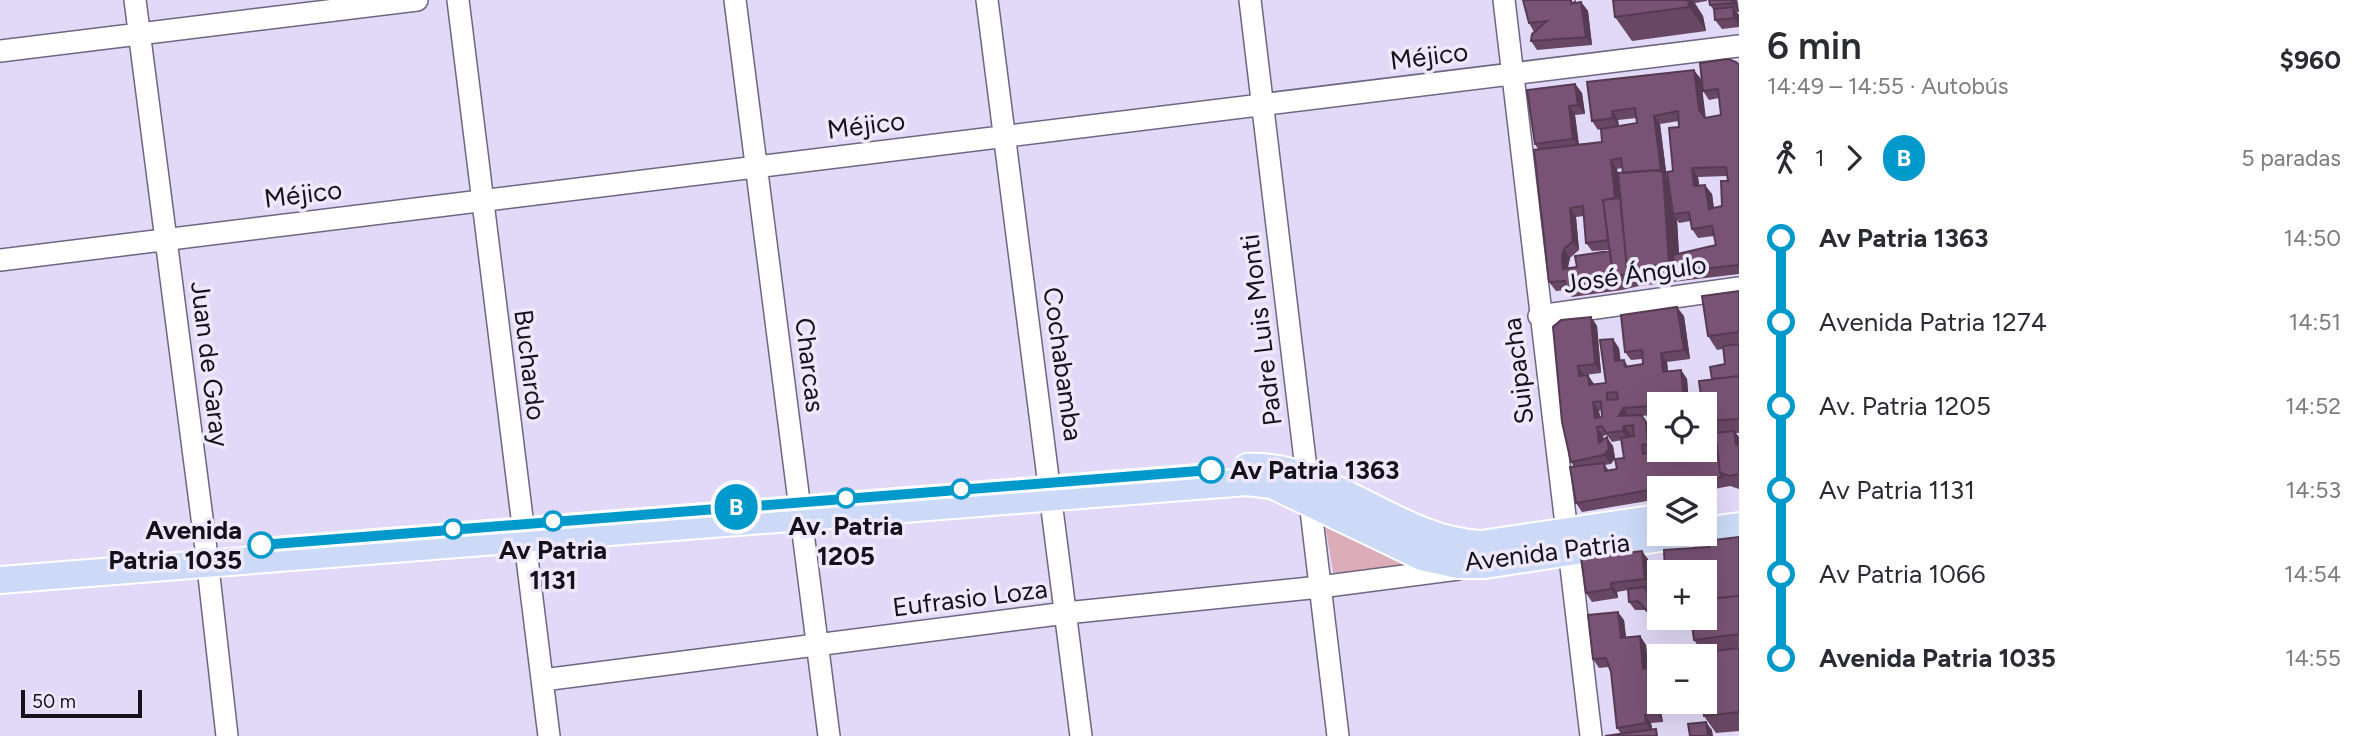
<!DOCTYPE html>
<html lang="es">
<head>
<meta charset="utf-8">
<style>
  :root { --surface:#fff; --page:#f7f7f7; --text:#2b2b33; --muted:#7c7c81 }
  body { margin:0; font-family:Figtree,sans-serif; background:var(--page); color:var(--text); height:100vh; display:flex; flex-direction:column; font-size:26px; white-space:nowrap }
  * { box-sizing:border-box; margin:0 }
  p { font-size:23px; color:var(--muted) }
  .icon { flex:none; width:38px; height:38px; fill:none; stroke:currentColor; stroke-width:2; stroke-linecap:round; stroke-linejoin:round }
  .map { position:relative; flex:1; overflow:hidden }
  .sheet { display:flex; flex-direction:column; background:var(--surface); width:630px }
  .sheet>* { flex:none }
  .badge { padding:0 14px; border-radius:23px; font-size:24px; line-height:46px }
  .fabs { position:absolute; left:1647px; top:392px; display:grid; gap:14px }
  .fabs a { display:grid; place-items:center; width:70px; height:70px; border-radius:0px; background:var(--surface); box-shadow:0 7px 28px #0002; font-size:35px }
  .scale { position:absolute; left:21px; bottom:18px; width:121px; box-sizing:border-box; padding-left:7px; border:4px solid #14111b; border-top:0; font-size:19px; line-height:24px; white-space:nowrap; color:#14111b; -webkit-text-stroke:5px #ede8fb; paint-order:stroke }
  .map>.badge { position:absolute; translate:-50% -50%; box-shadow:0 0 0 4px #fff }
  .legs { display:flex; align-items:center; gap:10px; height:77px; padding:0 28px; font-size:23px }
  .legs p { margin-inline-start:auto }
  .head { display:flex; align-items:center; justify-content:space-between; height:119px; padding:0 28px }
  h1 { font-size:38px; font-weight:600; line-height:52px }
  ul { padding:0 28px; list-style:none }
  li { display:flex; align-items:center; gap:24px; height:84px; font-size:26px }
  li i { display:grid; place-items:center; width:10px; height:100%; margin:0 9px; background:currentColor }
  li i::after { content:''; width:18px; height:18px; margin:-9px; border:5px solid; border-radius:50%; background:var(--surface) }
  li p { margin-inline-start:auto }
  li:first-child i { background:linear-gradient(#0000 50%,currentColor 0) }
  li:last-child i { background:linear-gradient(currentColor 50%,#0000 0) }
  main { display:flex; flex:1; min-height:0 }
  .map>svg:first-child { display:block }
  .green { fill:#dcacb8 }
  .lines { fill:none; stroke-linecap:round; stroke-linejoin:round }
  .minor-casing { stroke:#6e6680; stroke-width:24 }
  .major-casing { stroke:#fff; stroke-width:30 }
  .minor { stroke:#fff; stroke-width:21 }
  .major { stroke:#cddaf7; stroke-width:26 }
  .wall { fill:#684765; fill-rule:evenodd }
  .shaded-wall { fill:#553a52 }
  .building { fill:#795375; stroke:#553a52; stroke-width:2; fill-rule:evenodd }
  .line-1-casing { stroke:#fff; stroke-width:16 }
  .line-1 { stroke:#0099cb; stroke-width:10 }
  .stop-1-dot { fill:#fff; stroke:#0099cb; stroke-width:3.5 }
  .labels { text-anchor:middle; stroke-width:7; stroke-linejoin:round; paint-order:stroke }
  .street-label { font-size:26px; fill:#14111b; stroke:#ede8fb }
  .stop-label { font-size:26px; font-weight:bold; fill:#14111b; stroke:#ede8fb }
</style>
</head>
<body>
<main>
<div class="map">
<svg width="1739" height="736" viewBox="0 0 1739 736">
  <rect width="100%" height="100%" fill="#e1d9f7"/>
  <path class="green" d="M1325,525L1409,566L1334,576Z"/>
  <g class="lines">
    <defs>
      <path id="minor" d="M135,0L206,549L227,736
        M458,0L549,736
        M735,0L829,736
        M987,0L1081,736
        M1250,0L1338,736
        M1504,0L1591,736
        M0,51L417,0
        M0,260L1739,46
        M1539,316L1739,288
        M543,680L1066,613L1320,587L1458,569"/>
      <path id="major" d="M1247,467C1330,463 1396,540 1481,544L1659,518
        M1704,531L1739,526
        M0,580L1247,482L1272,485L1422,557L1458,565H1485L1686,534"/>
    </defs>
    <use href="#minor" class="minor-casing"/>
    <use href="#major" class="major-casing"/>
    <use href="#minor" class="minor"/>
    <use href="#major" class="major"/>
  </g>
  <path class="wall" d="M1576,0V3L1581,2L1588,11L1592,45L1537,50L1531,41L1534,32L1529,23Z
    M1613,0H1707V1L1695,3L1703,16L1706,31L1632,41L1615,17Z
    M1737,0L1739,12H1737L1739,15V27L1722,29L1715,20V12L1710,5Z
    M1739,65V274L1639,286L1622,290L1572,297L1567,290L1556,291L1549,282L1538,149L1535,144L1575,84L1582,93L1585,114L1575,115L1579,144L1602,142L1601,129L1598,130L1592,121L1587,82L1701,79L1705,118L1721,115L1719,98L1709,100L1703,91ZM1636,118L1637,123L1619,126L1618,120ZM1679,121V127L1673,171L1668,181L1667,179L1660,124ZM1622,168L1623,173H1618L1617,169ZM1727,176L1728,181L1722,206L1714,208L1712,194L1699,186L1698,177ZM1584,216L1586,243L1592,251L1609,250L1610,251L1577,267L1568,268L1570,258L1579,250L1576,217ZM1677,220L1679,223L1691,221L1692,229L1698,238L1714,236L1716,245L1679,254Z
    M1739,291V433H1736L1739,437V489L1730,486L1704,491V488H1659V499L1582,512L1576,503L1574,467L1571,462L1562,422L1591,317L1597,326L1601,373L1584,375L1594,384L1606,383L1619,348L1620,360H1624L1628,366L1643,364L1642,359L1631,360L1625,352L1684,316L1690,359L1667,362L1668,371L1681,370L1687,379L1689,404H1659V433L1653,424L1651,415L1642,416L1652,430L1655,453L1652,454L1653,456L1670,453L1707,426L1704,422L1712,379L1725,364L1723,349L1717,350L1708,336ZM1602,410V417H1600L1599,411ZM1715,434L1717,446L1716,447L1713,435ZM1607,435L1612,442L1622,440L1624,458L1617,469L1609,471L1605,465L1611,464L1615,458L1613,446L1604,439L1603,436Z
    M1739,537V731L1716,733L1704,716L1703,653L1694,640L1692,627L1675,628L1669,620H1653L1645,610H1635L1629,602L1628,590L1617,592L1618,598L1592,602L1586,593L1648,559L1651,587L1646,588L1649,593H1659V618H1704V572L1709,547Z
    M1624,620L1626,637L1640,636L1646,645L1648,668L1659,667V702L1663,722L1651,723L1652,730L1621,734L1617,728L1611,672L1609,667L1599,668L1593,659Z
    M1674,702H1701L1676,705Z"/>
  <path class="shaded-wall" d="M1688,0H1692L1703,16L1706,31L1689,7Z
    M1732,0H1737L1739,12L1732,3Z
    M1581,2L1588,11L1592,45L1586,37Z
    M1733,7L1739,15V25L1734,18Z
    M1694,70L1701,79L1706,119L1699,110Z
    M1575,84L1582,93L1585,114L1578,105Z
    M1569,106L1575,115L1579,148L1573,139Z
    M1612,111L1618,120L1619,127L1613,118Z
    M1654,116L1660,124L1667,179L1675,190L1673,214L1677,220L1680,272H1675L1669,264L1663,174L1661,170Z
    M1611,160L1617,169L1622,212L1615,203Z
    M1692,168L1698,177L1701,195L1694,186Z
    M1705,185L1712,194L1715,218L1709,209Z
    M1570,208L1576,217L1579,250L1573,241Z
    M1564,249L1570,258L1568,265L1569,278L1563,269L1562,256Z
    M1677,307L1684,316L1690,359L1684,350Z
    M1591,317L1597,326L1601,373L1595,364Z
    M1613,339L1619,348L1622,370L1615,361Z
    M1661,353L1667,362L1669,381L1663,372Z
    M1578,366L1584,375L1579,376Z
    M1681,370L1687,379L1689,404H1684Z
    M1588,375L1594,384L1589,385Z
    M1593,402L1599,411L1602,427L1595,418Z
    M1623,408L1630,417L1619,416Z
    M1646,422L1652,430L1655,453L1648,444Z
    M1624,426L1631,435L1629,440L1622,431Z
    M1707,426L1713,435L1717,456L1711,447Z
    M1597,427L1603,436L1605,452L1599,443Z
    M1734,431L1739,437V449L1736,445Z
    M1607,437L1613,446L1615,458L1611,464L1604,455Z
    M1642,551L1648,559L1651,587L1645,579Z
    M1611,583L1617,592L1618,598L1611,589Z
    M1704,585L1710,593L1711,609L1705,600Z
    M1618,612L1624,620L1627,647L1621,638Z
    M1640,636L1646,645L1649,677L1643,669Z
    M1653,690L1659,699L1663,722L1657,713Z
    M1645,715L1651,723L1653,732L1646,723Z
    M1706,722L1712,730L1713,736H1708Z"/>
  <path class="building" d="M1523,0H1571V4L1581,2L1586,37L1531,41L1532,34L1547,21L1529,23Z
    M1613,0H1688L1689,7L1615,17Z
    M1709,0H1732V3L1710,5Z
    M1733,7L1734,18L1715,20L1714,9Z
    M1728,59L1736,62L1739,65V265L1675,272L1673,255L1716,245L1712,226L1692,229L1689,212L1673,214L1667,172L1673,171L1669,128L1679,127L1678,111L1654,116L1661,170L1623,173L1621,158L1611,160L1615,198L1603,200L1608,240L1586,243L1583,206L1570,208L1573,241L1564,249L1562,256L1563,269L1577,267L1575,256L1610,251L1613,277L1616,281L1566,288L1565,281L1549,282L1534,150L1602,142L1601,129L1637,123L1635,108L1612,111L1613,118L1592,121L1587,82L1694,70L1699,110L1705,118L1721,115L1718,89L1703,91L1700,63ZM1726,167L1728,181H1721L1722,206L1709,209L1705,185L1694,186L1692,168Z
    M1575,84L1578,105L1569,106L1573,139L1535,144L1527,90Z
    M1658,170L1663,173L1669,264L1627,269L1618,173Z
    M1620,198L1627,269L1630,273L1613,277L1603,200Z
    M1739,291V332L1708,336L1702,296Z
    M1677,307L1684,350L1661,353L1663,372L1681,370L1684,404H1668V396L1660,397L1661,404H1659V423L1653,424L1649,406L1623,408L1619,416L1641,415L1646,422L1648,444L1642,445L1643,454L1651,452V456L1670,453L1669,450H1704V426H1707L1711,447L1717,446L1720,473L1723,477L1576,503L1570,467L1604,463L1605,471L1617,469L1615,459L1624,458L1621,438L1634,436L1633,425L1624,426L1622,431L1606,433L1602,426L1597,427L1599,443L1607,437L1609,449L1604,455L1571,462L1562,422L1553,327L1561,320L1591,317L1595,364L1578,366L1579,376L1588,375L1589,385L1606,383L1600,340L1613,339L1615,361L1624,360L1625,367L1643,364L1642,350L1625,352L1621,315ZM1617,392L1618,399L1607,400V393ZM1601,401L1602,417L1595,418L1593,402Z
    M1739,344V376L1712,379L1710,367L1725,364L1723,346Z
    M1739,376V419L1704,421V404H1702L1699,381Z
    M1734,431L1736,445H1739V474L1730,476L1720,473L1715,433Z
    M1739,537V596L1712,599V583L1704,584V572H1665L1664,550L1709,547L1705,541Z
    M1642,551L1645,579L1611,583V589L1586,593L1581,558Z
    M1645,587L1648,594L1659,593V611H1647L1638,601L1629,602L1628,589Z
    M1739,596V634L1694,640L1691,618H1704V599Z
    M1618,612L1621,638L1640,636L1643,669L1659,667V691L1653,690L1657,713L1645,715L1646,723L1617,728L1611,672L1606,658L1593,659L1588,615Z
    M1739,648V712L1704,716L1703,702H1704V656H1672Z
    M1706,722L1708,736H1690L1688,724Z
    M1656,729L1657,736H1605Z"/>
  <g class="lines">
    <defs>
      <path id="line-1" d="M261,545L1211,470"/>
    </defs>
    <use href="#line-1" class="line-1-casing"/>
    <use href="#line-1" class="line-1"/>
  </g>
  <g class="stop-1-dot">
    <circle cx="1211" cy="470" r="12"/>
    <circle cx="961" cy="489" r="9"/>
    <circle cx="846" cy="498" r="9"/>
    <circle cx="553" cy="521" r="9"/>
    <circle cx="453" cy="529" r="9"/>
    <circle cx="261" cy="545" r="12"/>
  </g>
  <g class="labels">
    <g class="street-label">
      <text transform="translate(1429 56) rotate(-7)" y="9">Méjico</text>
      <text transform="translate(866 125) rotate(-7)" y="9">Méjico</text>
      <text transform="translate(303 194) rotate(-7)" y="9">Méjico</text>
      <text transform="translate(1635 274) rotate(-8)" y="9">José Ángulo</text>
      <text transform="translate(1261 330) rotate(-97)" y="9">Padre Luis Monti</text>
      <text transform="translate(210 364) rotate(83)" y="9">Juan de Garay</text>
      <text transform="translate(1063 364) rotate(82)" y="9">Cochabamba</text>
      <text transform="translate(530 365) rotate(83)" y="9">Buchardo</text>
      <text transform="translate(810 365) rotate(83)" y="9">Charcas</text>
      <text transform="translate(1518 371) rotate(-97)" y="9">Suipacha</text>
      <text transform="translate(1547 552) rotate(-7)" y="9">Avenida Patria</text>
      <text transform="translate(970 598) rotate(-7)" y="9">Eufrasio Loza</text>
    </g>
    <g class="stop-label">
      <text x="1230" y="479" text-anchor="start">Av Patria 1363</text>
      <text x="846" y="535">Av. Patria<tspan x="846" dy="30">1205</tspan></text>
      <text x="242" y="539" text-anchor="end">Avenida<tspan x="242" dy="30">Patria 1035</tspan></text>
      <text x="553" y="559">Av Patria<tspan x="553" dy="30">1131</tspan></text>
    </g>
  </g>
</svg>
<div class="fabs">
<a><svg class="icon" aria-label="locate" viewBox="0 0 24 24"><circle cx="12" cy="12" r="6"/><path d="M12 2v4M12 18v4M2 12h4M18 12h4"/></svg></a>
<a><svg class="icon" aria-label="layers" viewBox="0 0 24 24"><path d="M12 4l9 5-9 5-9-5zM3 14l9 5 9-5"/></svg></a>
<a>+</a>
<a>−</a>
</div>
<div class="scale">50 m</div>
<b class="badge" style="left:736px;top:507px;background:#0099cb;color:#fff">B</b>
</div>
<section class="sheet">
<div class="head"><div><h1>6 min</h1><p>14:49 – 14:55 · Autobús</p></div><b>$960</b></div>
<div class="legs"><svg class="icon" aria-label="walk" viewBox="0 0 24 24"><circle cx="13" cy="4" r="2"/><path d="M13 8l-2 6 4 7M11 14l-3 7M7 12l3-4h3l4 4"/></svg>1<svg class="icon" aria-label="forward" viewBox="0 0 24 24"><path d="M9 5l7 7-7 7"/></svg><b class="badge" style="background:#0099cb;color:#fff">B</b><p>5 paradas</p></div>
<ul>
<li><i style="color:#0099cb"></i><b>Av Patria 1363</b><p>14:50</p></li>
<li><i style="color:#0099cb"></i><span>Avenida Patria 1274</span><p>14:51</p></li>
<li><i style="color:#0099cb"></i><span>Av. Patria 1205</span><p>14:52</p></li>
<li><i style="color:#0099cb"></i><span>Av Patria 1131</span><p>14:53</p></li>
<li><i style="color:#0099cb"></i><span>Av Patria 1066</span><p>14:54</p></li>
<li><i style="color:#0099cb"></i><b>Avenida Patria 1035</b><p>14:55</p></li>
</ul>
</section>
</main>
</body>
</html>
